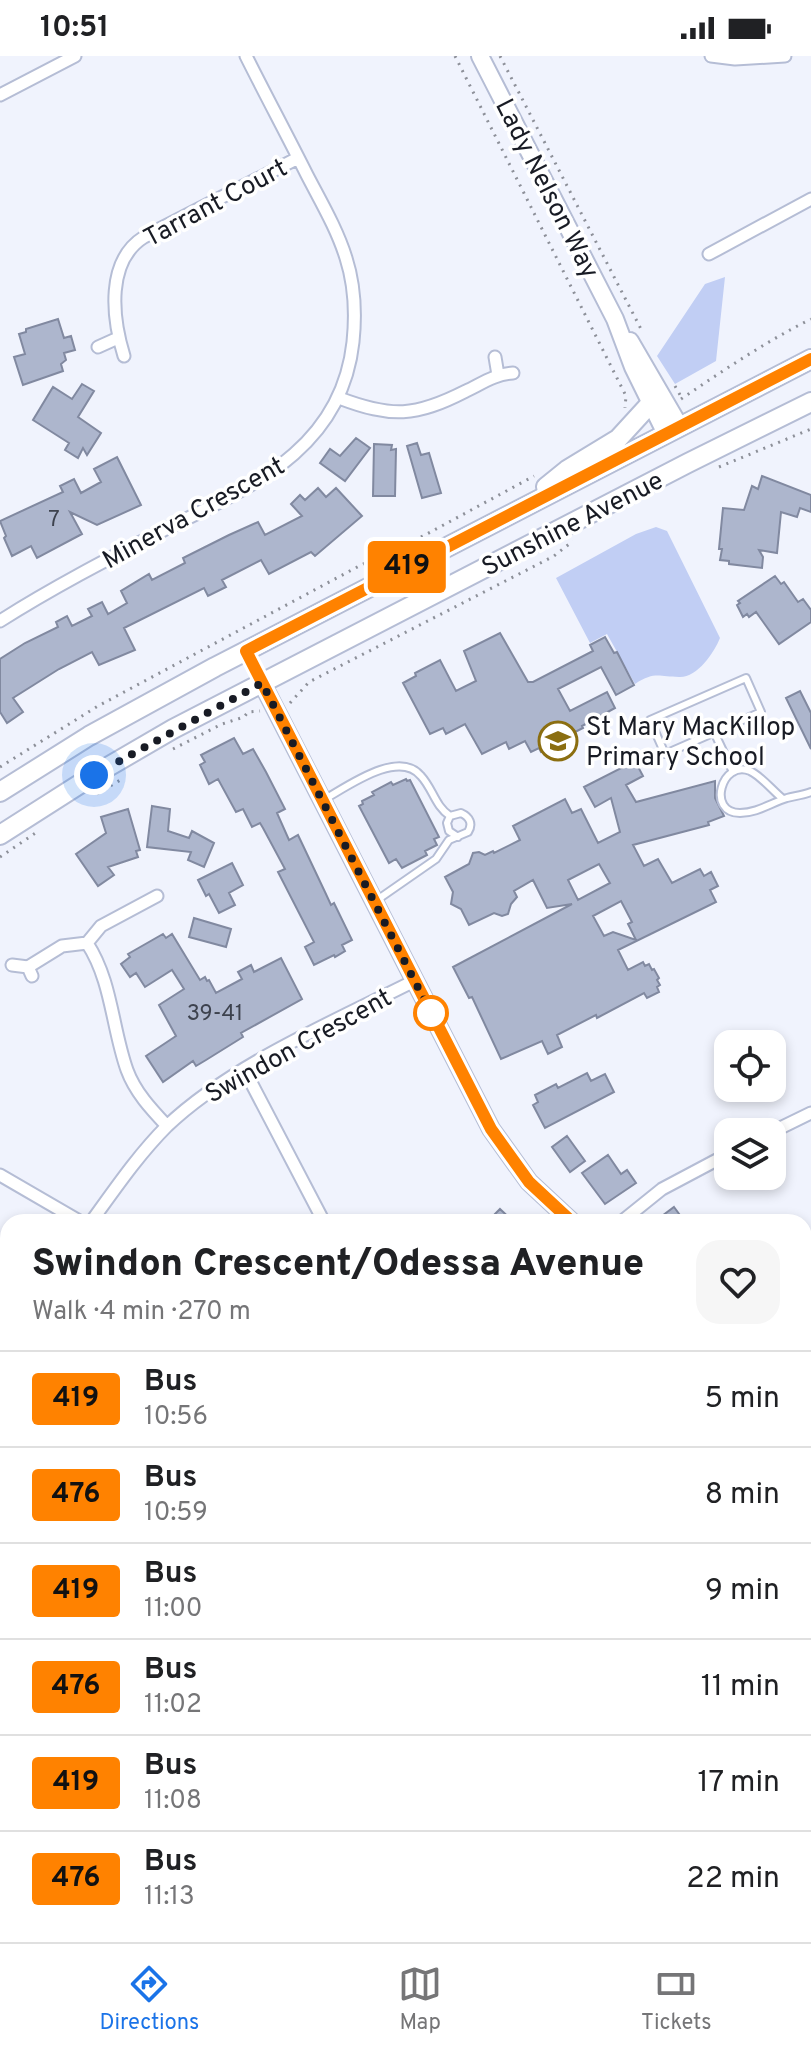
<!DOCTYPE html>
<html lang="en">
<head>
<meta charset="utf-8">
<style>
  :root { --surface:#fff; --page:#f6f6f6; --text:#202124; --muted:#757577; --line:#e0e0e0; --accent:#1a73e8 }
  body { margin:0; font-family:Overpass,sans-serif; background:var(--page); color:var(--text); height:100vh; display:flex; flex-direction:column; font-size:30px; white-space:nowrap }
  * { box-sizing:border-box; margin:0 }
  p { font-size:26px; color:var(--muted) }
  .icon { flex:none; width:44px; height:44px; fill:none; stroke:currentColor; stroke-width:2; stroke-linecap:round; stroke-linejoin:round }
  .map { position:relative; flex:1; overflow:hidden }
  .sheet { position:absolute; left:0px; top:1158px; width:812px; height:728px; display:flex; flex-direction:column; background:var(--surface); border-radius:24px 24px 0 0; box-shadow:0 4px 12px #0003 }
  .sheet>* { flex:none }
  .badge { padding:0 16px; border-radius:6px; font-size:28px; line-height:52px }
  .buttons { position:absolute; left:714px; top:974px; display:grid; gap:16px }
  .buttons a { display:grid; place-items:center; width:72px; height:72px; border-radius:16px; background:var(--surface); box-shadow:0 4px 12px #0003; font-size:40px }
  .you { position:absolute; width:40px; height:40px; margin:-20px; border:6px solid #fff; border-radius:50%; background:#1a73e8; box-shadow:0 0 0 12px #1a73e833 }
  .map>.badge { position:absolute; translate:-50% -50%; box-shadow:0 0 0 4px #fff }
  .round { display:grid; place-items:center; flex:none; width:84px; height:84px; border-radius:24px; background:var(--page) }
  .headline { display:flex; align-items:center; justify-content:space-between; height:136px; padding:0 32px }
  h1 { font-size:38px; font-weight:800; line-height:60px }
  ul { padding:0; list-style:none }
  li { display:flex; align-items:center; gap:24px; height:96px; padding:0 32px; border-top:2px solid var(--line) }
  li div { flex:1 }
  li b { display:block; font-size:30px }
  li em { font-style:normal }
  li .badge { min-width:88px; font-weight:700; text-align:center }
  .status { display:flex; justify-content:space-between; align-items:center; height:56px; padding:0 40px; background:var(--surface); direction:ltr }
  .status svg { height:22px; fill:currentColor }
  .menu { display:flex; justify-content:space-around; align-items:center; height:112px; border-top:2px solid var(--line); background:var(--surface); font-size:22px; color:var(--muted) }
  .menu a { display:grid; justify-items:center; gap:4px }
  .menu .current { color:var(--accent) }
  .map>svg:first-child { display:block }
  .green { fill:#c1cef4 }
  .building { fill:#adb6cd; stroke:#8189a0; stroke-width:2; fill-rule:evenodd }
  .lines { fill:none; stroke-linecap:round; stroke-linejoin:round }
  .lane-casing { stroke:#b5bdd5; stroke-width:10 }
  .street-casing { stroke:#b5bdd5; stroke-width:15 }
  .secondary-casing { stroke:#b5bdd5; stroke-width:20 }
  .primary-casing { stroke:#b5bdd5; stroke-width:22 }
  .path { stroke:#8d9099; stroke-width:3; stroke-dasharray:2 6; stroke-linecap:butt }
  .lane { stroke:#fff; stroke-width:6 }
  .street { stroke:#fff; stroke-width:11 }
  .secondary { stroke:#fff; stroke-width:16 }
  .primary { stroke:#fff; stroke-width:18 }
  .line-casing { stroke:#fff; stroke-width:18 }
  .line { stroke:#ff8200; stroke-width:12 }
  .walk { stroke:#181b24; stroke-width:8; stroke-dasharray:0 14.4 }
  .stop-dot { fill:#fff; stroke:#ff8200; stroke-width:4 }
  .labels { text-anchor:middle; stroke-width:7; stroke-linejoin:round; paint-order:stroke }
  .number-label { font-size:22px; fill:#3d424e }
  .street-label { font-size:26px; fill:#181b24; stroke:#fff }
  .poi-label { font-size:26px; fill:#181b24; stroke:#fff; text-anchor:start }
</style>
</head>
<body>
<div class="status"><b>10:51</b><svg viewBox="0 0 49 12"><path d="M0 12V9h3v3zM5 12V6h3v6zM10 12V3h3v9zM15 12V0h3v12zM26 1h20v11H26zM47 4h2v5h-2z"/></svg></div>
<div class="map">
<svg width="811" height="1886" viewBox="0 0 811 1886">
  <rect width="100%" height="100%" fill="#f0f3fd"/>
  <path class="green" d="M725,221L716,305L675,328L657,300L705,228Z
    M656,471L667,475L720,582C714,597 697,622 679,621C659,621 655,615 635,628L607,578L590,587L556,522L636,478Z
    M811,1423V1774L804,1769V1428Z"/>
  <path class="building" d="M58,263L64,282L71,280L75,294L64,297L66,304L61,308L63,315L23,329L14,301L25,298L19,278L26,276V273Z
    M82,328L94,335L78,361L101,377L87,399L83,392L78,402L65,394L69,387L33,364L53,331L72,343Z
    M356,382L370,392L345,425L320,407L330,393L340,400Z
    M417,387L421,399L429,397L441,437L422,442L407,390Z
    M374,388L392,389L391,394L396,393L395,440H373Z
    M117,401L141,449L97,469L70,456L82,478L37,502L31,490L12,500L4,482L6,480L0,465L63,436L60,430L74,423L81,437L101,426L94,413Z
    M762,420L811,439V456L800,452L797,461L781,456L777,497L759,494L763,501L762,512L729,508V505L720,504L722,493H719L723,452L744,454L752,430L758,433Z
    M318,432L326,441L336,432L362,460L315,500L311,496L269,518L261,504L222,524L226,531L208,540L204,532L124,572L135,594L99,609L92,596L59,613L13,642L23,656L7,667L0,656V603L25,587L58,571L56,566L67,560L72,570L92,560L88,553L102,546L108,558L127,547L121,535L149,518L152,524L185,507L183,502L229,479L258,466L265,479L302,460L291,448L300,439L305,444Z
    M775,520L781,528L784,526L798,546L803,543L811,554V566L779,588L756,556L749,561L747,558L743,561L737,549L740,547L738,545Z
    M500,577L528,626H533L593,595L590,589L605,581L614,597L617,596L634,629L616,639L601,611L558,633L570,655L607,636L615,652L582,670L583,672L551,688L553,691L541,696L539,692L531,696L525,685L509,693L506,686L482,698L465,668L446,678L443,672L430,678L403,627L416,620L415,617L440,604L456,635L476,625L464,595Z
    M800,635L811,657V693L786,642Z
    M234,682L243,698L253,693L266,716L285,753L277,757L289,784L298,779L325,836L331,849L334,847L352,884L342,889L345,895L335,901L334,899L314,909L305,891L314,886L278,816L285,813L263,772L260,767L252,771L243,753L236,756L218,723L209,728L200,709L205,706L201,699Z
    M635,705L643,720L626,729L636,746L715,725V742L724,760L708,766L709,769L633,789L644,810L658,803L672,827L700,813L704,820L711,816L718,830L710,834L716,846L618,894L628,914L643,906L645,910L649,908L652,914L654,913L659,922L657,924L660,929L657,931L659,936L647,942L644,937L597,962L596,959L557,979L562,991L548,998L542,985L501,1003L472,941L469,942L453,911L572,848L547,852L533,824L514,835L517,841L511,848L508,858L502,860L494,857L469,869L461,853L451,848L453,836L445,821L469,808L473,797L479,796L485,799L493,795L494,797L520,784L513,770L565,743L572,757L581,753L598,787L620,776L611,742L595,751L584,731ZM599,808L610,827L578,844L568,824ZM621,845L632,866L628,868L636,884L613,876L604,880L593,860Z
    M406,723L407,725L410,724L439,781L434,783L437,789L425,795L427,799L402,812L396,803L389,807L359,750L363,748L362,745L374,739L372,736L391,726L393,729Z
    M152,750L170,753L168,775L189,782L192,775L214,787L204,811L188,804L191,796L147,791Z
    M128,753L140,794L136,795L138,801L108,811L114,819L98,830L76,798L106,777L101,761Z
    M232,807L243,829L229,837L235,849L219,857L209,838L206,840L198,824Z
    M194,862L231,873L226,891L189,881Z
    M163,878L166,882L172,878L200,924L205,921L207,925L209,924L216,937L242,923L238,916L251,909L254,916L281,902L302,943L241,977L243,981L206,1004L196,1010L193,1005L163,1026L146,1000L176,980L159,949L184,933L172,914L145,931L136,917L130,921L121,908L130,901L128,898Z
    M587,1017L591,1025L605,1018L614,1036L545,1072L533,1049L538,1046L535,1039L556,1028L558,1032Z
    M567,1080L585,1105L570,1116L552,1091Z
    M608,1099L621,1118L627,1114L636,1127L605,1148L582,1117Z
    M674,1151L685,1166H654Z
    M500,1153L514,1166H487Z"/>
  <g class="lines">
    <defs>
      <path id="lane" d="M746,622L761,656L665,698L650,664Z
        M714,676L733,716
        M325,743C348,730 399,693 421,720C433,733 435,750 450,760
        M783,743C774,736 760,719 750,715C722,703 706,757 740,757C757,757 771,747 787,742C795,740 803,739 811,736
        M450,760L447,767L449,775L458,781
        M377,844L436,803L449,784L468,776C473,768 470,761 461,757L450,760"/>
      <path id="street" d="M711,0L735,3L785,0
        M0,39L75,0
        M709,198L811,143
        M98,291L118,282
        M124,300C112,261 106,205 144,181L298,102
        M495,301L498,319
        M339,342C392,362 415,361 466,335C481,328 495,318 513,317
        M0,565C52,532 106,504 160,476C247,432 341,396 353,286C356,257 355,230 346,202C337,173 321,146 307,119C287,79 266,40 246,0
        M87,887C112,925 112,972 127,1014C135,1036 151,1053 167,1070
        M87,887L101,870L157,840
        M12,909L28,911L32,920
        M28,911L62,890L87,887
        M244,1013L324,1166
        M772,1076L811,1057
        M0,1119L81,1166
        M91,1166C115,1133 138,1099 167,1070C231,1009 335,965 414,925
        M621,1166L662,1133L728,1098
        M804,1277L811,1272
        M0,1310L8,1311
        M0,1672L8,1667
        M173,1878L175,1886
        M431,1878L444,1886
        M549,1886L554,1878"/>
      <path id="secondary" d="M480,0L615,263L633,311L666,378
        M630,285L680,371
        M262,627L491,1073L529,1126L572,1166
        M804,1373L811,1382"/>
      <path id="primary" d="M546,431L567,414L618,383L650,348
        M0,736L89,680L215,611L811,303
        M0,779L94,719L173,673L688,407L811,346"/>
    </defs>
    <use href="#lane" class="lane-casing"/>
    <use href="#street" class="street-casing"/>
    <use href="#secondary" class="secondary-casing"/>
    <use href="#primary" class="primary-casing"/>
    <path class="path" d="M455,0L626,340L625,352
      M500,0L642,275
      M675,330L683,344
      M681,343C724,314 765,286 811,263
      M719,411L811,373
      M290,647L309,626L554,500L573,485
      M173,693L222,668L244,661L248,656L260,655
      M0,711L98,650L361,509L425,479L534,420
      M97,738L122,723
      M0,801L37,776
      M804,1503L811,1495
      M804,1739L811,1742"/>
    <use href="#lane" class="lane"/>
    <use href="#street" class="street"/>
    <use href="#secondary" class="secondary"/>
    <use href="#primary" class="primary"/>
  </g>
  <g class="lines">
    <defs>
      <path id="line" d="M572,1166L529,1126L491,1073L246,595L811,303"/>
    </defs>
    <use href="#line" class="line-casing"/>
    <use href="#line" class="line"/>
    <path class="walk" d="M94,719L262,627L431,957"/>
  </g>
  <defs>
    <symbol id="school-ring" viewBox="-11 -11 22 22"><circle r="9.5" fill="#fff" stroke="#8b6e10" stroke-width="1.5"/><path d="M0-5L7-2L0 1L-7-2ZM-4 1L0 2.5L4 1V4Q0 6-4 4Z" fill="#8b6e10"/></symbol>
  </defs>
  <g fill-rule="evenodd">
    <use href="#school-ring" x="536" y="663" width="44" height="44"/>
  </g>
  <circle class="stop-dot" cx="431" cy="957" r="16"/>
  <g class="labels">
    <g class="number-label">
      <text x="54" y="470">7</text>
      <text x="215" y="964">39-41</text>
    </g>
    <g class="street-label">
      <text transform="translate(548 132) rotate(63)" y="9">Lady Nelson Way</text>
      <text transform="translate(215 146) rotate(-28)" y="9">Tarrant Court</text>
      <text transform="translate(193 456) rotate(-29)" y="9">Minerva Crescent</text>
      <text transform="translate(572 467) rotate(-27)" y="9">Sunshine Avenue</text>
      <text transform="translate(298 989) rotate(-29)" y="9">Swindon Crescent</text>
    </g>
    <g class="poi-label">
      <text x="586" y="679">St Mary MacKillop<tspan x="586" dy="30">Primary School</tspan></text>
    </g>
  </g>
</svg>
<div class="buttons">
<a><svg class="icon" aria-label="locate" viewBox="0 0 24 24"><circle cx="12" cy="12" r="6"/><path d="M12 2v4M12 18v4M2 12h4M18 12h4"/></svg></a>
<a><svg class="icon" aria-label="layers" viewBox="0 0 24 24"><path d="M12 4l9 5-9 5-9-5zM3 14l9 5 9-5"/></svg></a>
</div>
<div class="you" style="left:94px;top:719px"></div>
<b class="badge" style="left:407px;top:511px;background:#ff8200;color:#111">419</b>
<section class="sheet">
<div class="headline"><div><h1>Swindon Crescent/Odessa Avenue</h1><p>Walk · 4 min · 270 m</p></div><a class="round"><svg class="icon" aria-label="heart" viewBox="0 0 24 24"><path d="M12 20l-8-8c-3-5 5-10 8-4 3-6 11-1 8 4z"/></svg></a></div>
<ul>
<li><span class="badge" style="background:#ff8200;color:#111">419</span><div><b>Bus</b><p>10:56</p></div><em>5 min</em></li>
<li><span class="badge" style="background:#ff8200;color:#111">476</span><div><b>Bus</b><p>10:59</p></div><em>8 min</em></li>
<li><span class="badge" style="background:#ff8200;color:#111">419</span><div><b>Bus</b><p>11:00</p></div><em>9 min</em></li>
<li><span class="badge" style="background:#ff8200;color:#111">476</span><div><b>Bus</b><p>11:02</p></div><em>11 min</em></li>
<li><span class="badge" style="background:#ff8200;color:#111">419</span><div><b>Bus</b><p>11:08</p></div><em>17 min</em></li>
<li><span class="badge" style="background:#ff8200;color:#111">476</span><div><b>Bus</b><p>11:13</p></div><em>22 min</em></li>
</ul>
</section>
</div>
<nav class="menu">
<a class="current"><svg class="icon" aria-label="directions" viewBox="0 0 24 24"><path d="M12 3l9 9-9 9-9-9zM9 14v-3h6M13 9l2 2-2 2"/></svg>Directions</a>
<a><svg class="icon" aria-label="map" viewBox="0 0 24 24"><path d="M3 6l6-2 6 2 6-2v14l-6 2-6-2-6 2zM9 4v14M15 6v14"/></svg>Map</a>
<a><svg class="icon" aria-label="tickets" viewBox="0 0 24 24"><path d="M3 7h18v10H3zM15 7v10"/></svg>Tickets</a>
</nav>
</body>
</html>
